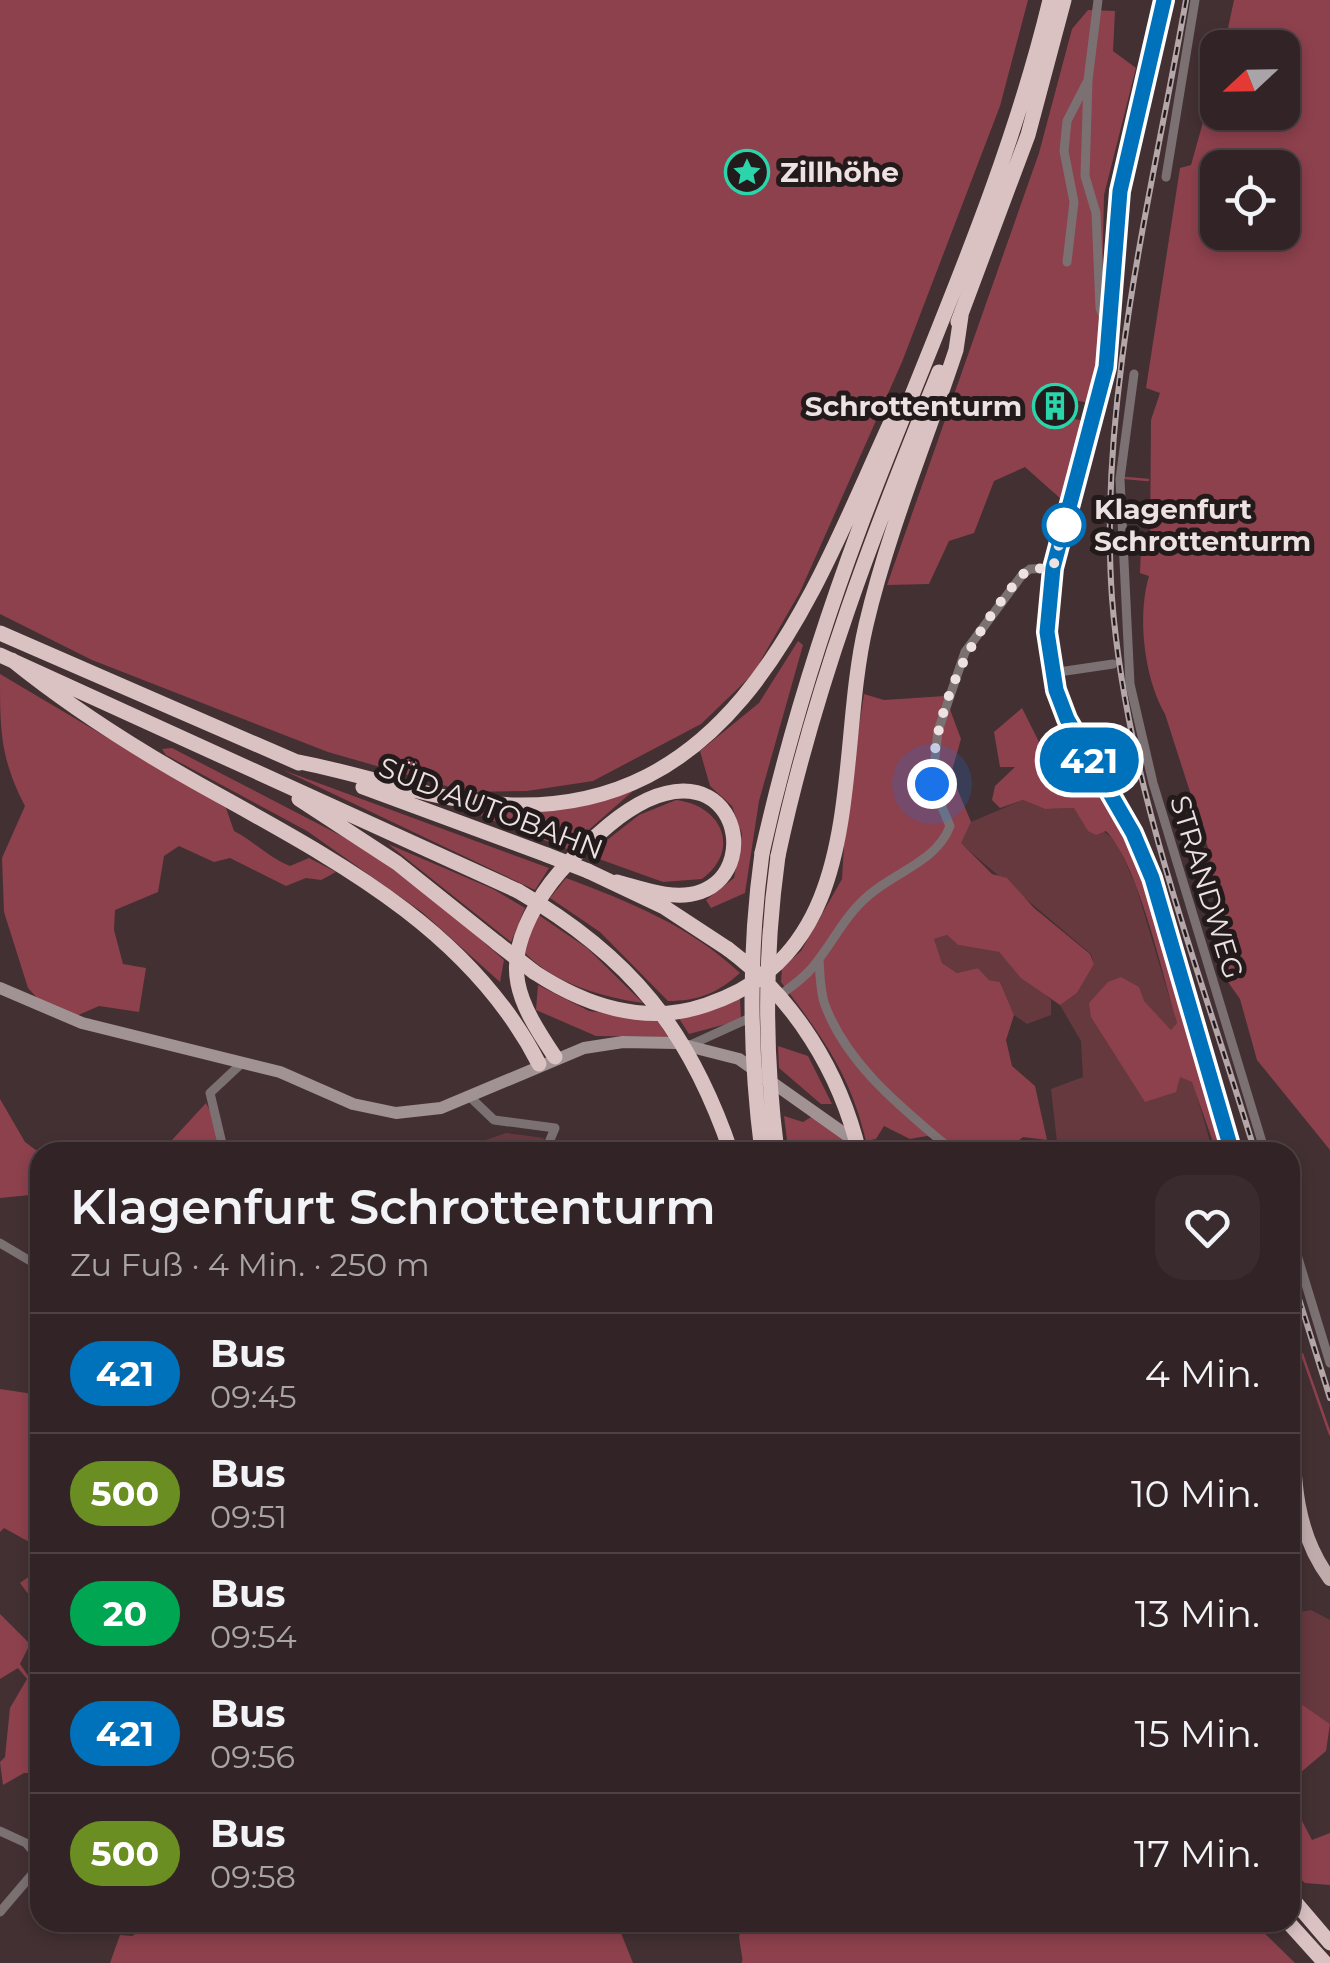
<!DOCTYPE html>
<html lang="de">
<head>
<meta charset="utf-8">
<style>
  :root { --surface:#322426; --page:#3a2c2e; --text:#f1f3f6; --muted:#a8a4a7; --line:#4d4143 }
  body { margin:0; font-family:Montserrat,sans-serif; background:var(--page); color:var(--text); height:100vh; display:flex; flex-direction:column; font-size:38px; white-space:nowrap }
  * { box-sizing:border-box; margin:0 }
  p { font-size:32px; color:var(--muted) }
  .icon { flex:none; width:55px; height:55px; fill:none; stroke:currentColor; stroke-width:2; stroke-linecap:round; stroke-linejoin:round }
  .map { position:relative; flex:1; overflow:hidden }
  .sheet { position:absolute; left:30px; top:1142px; width:1270px; height:790px; display:flex; flex-direction:column; background:var(--surface); border-radius:30px; box-shadow:0 5px 15px #0003,0 0 0 2px var(--line) }
  .sheet>* { flex:none }
  .badge { padding:0 20px; border-radius:32px; font-size:35px; line-height:65px }
  .needle { width:65px; rotate:248deg }
  .tools { position:absolute; left:1200px; top:30px; display:grid; gap:20px }
  .tools a { display:grid; place-items:center; width:100px; height:100px; border-radius:20px; background:var(--surface); box-shadow:0 5px 15px #0003,0 0 0 2px var(--line); font-size:50px }
  .you { position:absolute; width:50px; height:50px; margin:-25px; border:8px solid #fff; border-radius:50%; background:#1a73e8; box-shadow:0 0 0 15px #1a73e833 }
  .map>.badge { position:absolute; translate:-50% -50%; box-shadow:0 0 0 5px #fff }
  .round { display:grid; place-items:center; flex:none; width:105px; height:105px; border-radius:30px; background:var(--page) }
  .summary { display:flex; align-items:center; justify-content:space-between; height:170px; padding:0 40px }
  h1 { font-size:48px; font-weight:600; line-height:75px }
  ul { padding:0; list-style:none }
  li { display:flex; align-items:center; gap:30px; height:120px; padding:0 40px; border-top:2px solid var(--line) }
  li div { flex:1 }
  li b { display:block; font-size:38px }
  li em { font-style:normal }
  li .badge { min-width:110px; font-weight:700; text-align:center }
  .map>svg:first-child { display:block }
  .green { fill:#66393f }
  .forest { fill:#8d414d; fill-rule:evenodd }
  .lines { fill:none; stroke-linecap:round; stroke-linejoin:round }
  .stream { stroke:#8d414d; stroke-width:2.5 }
  .minor { stroke:#7b7172; stroke-width:9 }
  .secondary { stroke:#a19293; stroke-width:12 }
  .primary { stroke:#bfabac; stroke-width:14 }
  .motorway { stroke:#dac2c3; stroke-width:15 }
  .rail-casing { stroke:#b5a7a9; stroke-width:6 }
  .rail { stroke:#231b1b; stroke-width:2.5; stroke-dasharray:8; stroke-linecap:butt }
  .motorway-bridge { stroke:#dac2c3; stroke-width:15 }
  .line-casing { stroke:#fff; stroke-width:22 }
  .line { stroke:#0072bc; stroke-width:15 }
  .walk { stroke:#ede1e2; stroke-width:10; stroke-dasharray:0 18 }
  .stop-dot { fill:#fff; stroke:#0072bc; stroke-width:5 }
  .labels { text-anchor:middle; stroke-width:10; stroke-linejoin:round; paint-order:stroke }
  .poi-label { font-size:28px; font-weight:bold; fill:#ede1e2; stroke:#231b1b; text-anchor:start }
  .stop-label { font-size:28px; font-weight:bold; fill:#ede1e2; stroke:#231b1b; text-anchor:start }
  .street-label { font-size:28px; fill:#ede1e2; stroke:#231b1b }
</style>
</head>
<body>
<div class="map">
<svg width="1330" height="1963" viewBox="0 0 1330 1963">
  <rect width="100%" height="100%" fill="#433032"/>
  <path class="green" d="M1023,800L1045,809L1074,808L1116,841L1136,886L1177,1023L1172,1031L1143,1001L1103,993L1089,1003L1145,1101L1179,1076L1193,1082L1213,1152H1146L1057,1142L1051,1089L1083,1077L1081,1041L1060,1005L1077,993L1094,964L1091,954L960,843L971,822Z
    M947,935L958,945L999,952C1015,971 1033,982 1051,1000V1015L1027,1024L1014,1015L1000,982L989,980L978,968L957,973L942,963L934,939Z
    M506,1133L544,1138L540,1152H451Z
    M1311,1610L1330,1620V1724L1290,1696V1620L1295,1613Z"/>
  <path class="forest" d="M0,0H1028L1000,106L902,362L800,592L753,674L701,724L593,781L527,791L467,792L328,752L92,660L0,614Z
    M1234,0H1330V1150L1257,1060L1240,999L1228,982L1209,851L1165,714C1144,678 1137,616 1149,576L1140,573L1141,549L1150,547L1151,420L1160,393L1146,388L1180,168L1191,165L1217,72L1218,112H1282V48L1224,47ZM1218,168H1282V232H1218Z
    M1088,10L1115,11L1113,51L1136,68L1104,195L1101,337L1089,403L1045,394L1044,414L1086,421L1061,499L1025,467L994,481L974,533L949,541L929,584L887,585L1039,153L1072,29Z
    M798,641L803,645L759,801L745,893L711,908L706,900L734,878L742,834L732,806L710,786L700,751L759,703Z
    M0,674L226,808L234,831C255,842 268,857 290,866L309,858L336,872L321,880L306,878L286,886L230,858L214,862L179,846L164,856L158,892L115,910L114,930L123,964L146,968L139,1012L99,1006L76,1016L40,1001L28,988L4,912L2,858L25,806C0,758 0,729 0,674Z
    M864,694L884,700L945,696L961,739L951,774L971,822L961,843L992,874L1007,878L1034,908L1090,954L1094,964L1077,993L1060,1005L1021,978L999,952L958,945L947,935L934,939L942,963L957,973L978,968L989,980L1000,982L1014,1015L1006,1040L1012,1066L1035,1086L1047,1140L1023,1137L1004,1152H975L927,1136L910,1139L884,1126L876,1139L866,1141C850,1073 822,1037 781,982L782,968L801,951L842,879L846,812Z
    M1022,708L1052,768L1064,782L1091,781C1162,889 1185,1020 1220,1144L1214,1145L1192,1082L1180,1077L1176,1092L1145,1102L1091,1017L1089,1003L1108,982L1121,977L1139,987L1144,1001L1171,1030L1177,1023C1163,976 1138,863 1106,831L1096,835L1088,831L1074,808L1045,809L1023,800L1000,808L992,800L995,786L1015,767H1000L994,732Z
    M172,748L361,846L444,907L504,960L500,982L422,912L307,831L166,755L162,749Z
    M283,770L549,868L535,890Z
    M633,791L567,849L481,816L482,811L539,812Z
    M676,800C721,805 742,849 702,879L663,882L588,855L639,815Z
    M388,844L493,889L525,908L511,942Z
    M566,878C630,902 690,926 740,973C718,993 698,1001 668,1001L600,932L550,898Z
    M537,914L587,948L643,1003C602,997 556,984 526,954V935Z
    M538,985L589,1011L657,1020L668,1037L596,1036L536,1010Z
    M740,998L741,1020L689,1034L678,1017Z
    M778,1046L808,1056L832,1104H821L779,1068Z
    M0,1099L25,1142L40,1153V1194L0,1198Z
    M206,1103L231,1152H161Z
    M816,1114L858,1152H797L787,1140L784,1116L803,1122Z
    M0,1389L40,1395V1548L4,1528L0,1532Z
    M31,1575L40,1576V1610L20,1583Z
    M0,1614L30,1644L20,1664L40,1693V1773H24L3,1785L0,1762L5,1757L10,1708L27,1679L18,1668L0,1679Z
    M1290,1696L1330,1724L1326,1751L1300,1773L1290,1766Z
    M1290,1798L1312,1840L1330,1833V1885L1305,1883L1290,1870V1844L1294,1841Z
    M743,1922L1254,1923L1295,1963H743L739,1937Z
    M153,1923H617L633,1963H110L120,1935L132,1936Z"/>
  <g class="lines">
    <path class="stream" d="M323,0L436,99L484,120L507,145L547,168L622,203L623,224L685,265L692,278L720,296L806,336L813,335L851,368L886,386
      M971,428L990,440L1050,458
      M1125,478L1148,480
      M1302,1354L1330,1434
      M743,1963L756,1922"/>
    <path class="minor" d="M1098,0L1088,80L1085,176L1096,213L1100,308L1106,324
      M1166,177L1195,0
      M1067,262L1074,202L1064,151L1067,121L1087,82
      M1134,374L1120,479L1130,684L1153,783L1265,1152
      M1052,673L1113,664
      M819,959C820,973 820,992 825,1005C848,1067 906,1111 954,1152
      M776,998C788,989 802,980 812,968C833,943 844,916 869,895C897,871 937,861 950,826L932,784L938,731L965,652L1022,575L1030,569L1053,568
      M688,1046L752,1017
      M470,1097L494,1120L555,1128L545,1152
      M224,1152L210,1093L241,1064
      M1290,1232L1330,1363
      M0,1243L32,1262L40,1273
      M0,1831L26,1843L40,1859
      M0,1912L40,1865"/>
    <path class="secondary" d="M0,988L82,1023L280,1072L353,1104L396,1113L441,1108L584,1048L623,1042L676,1043L739,1059L855,1141"/>
    <path class="primary" d="M1164,0L1119,191L1106,367L1053,568L1047,633L1052,673L1067,719L1133,833L1151,878L1232,1152
      M1290,1364C1298,1439 1282,1515 1330,1579"/>
    <path class="motorway" d="M958,322L1028,135L1064,0
      M0,633L299,763
      M0,655L518,891
      M12,660C69,706 133,747 197,783C327,856 468,925 539,1064
      M294,761C369,775 440,804 517,805C745,808 817,580 896,411
      M363,787L547,855
      M299,799L397,863L497,943
      M762,853C787,741 820,634 860,527C926,352 1006,183 1050,0
      M778,856C814,687 874,531 939,372
      M588,871L664,907L728,949
      M534,972C586,1006 644,1026 706,1005C872,951 834,761 866,625C888,531 926,441 956,350L961,316
      M555,1057C517,1000 500,968 537,904C554,873 582,848 609,825C727,728 770,867 700,892C674,901 643,889 617,882
      M1290,1896L1330,1943
      M1288,1922L1325,1963"/>
    <defs>
      <path id="rail" d="M1186,0C1152,193 1098,401 1112,598C1126,784 1201,974 1255,1152
        M1290,1270L1330,1398"/>
    </defs>
    <use href="#rail" class="rail-casing"/>
    <use href="#rail" class="rail"/>
    <path class="motorway-bridge" d="M547,855L588,871
      M518,891C630,956 689,1029 731,1152
      M497,943L534,972
      M728,949C794,998 840,1072 859,1152
      M762,1152C749,1051 748,954 762,853
      M777,1152C764,1051 764,957 778,856"/>
  </g>
  <g class="lines">
    <defs>
      <path id="line" d="M1164,0L1120,191L1106,367L1053,568L1047,632L1056,690L1067,719L1133,833L1152,878L1232,1152"/>
    </defs>
    <use href="#line" class="line-casing"/>
    <use href="#line" class="line"/>
    <path class="walk" d="M932,784C934,704 971,635 1022,575L1030,569L1053,568L1064,525"/>
  </g>
  <defs>
    <symbol id="sight-ring" viewBox="-11 -11 22 22"><circle r="9.5" fill="#231b1b" stroke="#2bd5ac" stroke-width="1.5"/><path d="M0-6L1.8-2.2L6-1.7L2.9 1.2L3.7 5.4L0 3.3L-3.7 5.4L-2.9 1.2L-6-1.7L-1.8-2.2Z" fill="#2bd5ac"/></symbol>
    <symbol id="building-ring" viewBox="-11 -11 22 22"><circle r="9.5" fill="#231b1b" stroke="#2bd5ac" stroke-width="1.5"/><path d="M-4-6H4V6H1V3H-1V6H-4ZM-2.5-4.3h1.7v1.8h-1.7ZM.8-4.3h1.7v1.8H.8ZM-2.5-1h1.7V.8h-1.7ZM.8-1h1.7V.8H.8Z" fill="#2bd5ac"/></symbol>
  </defs>
  <g fill-rule="evenodd">
    <use href="#sight-ring" x="722" y="147" width="50" height="50"/>
    <use href="#building-ring" x="1030" y="381" width="50" height="50"/>
  </g>
  <circle class="stop-dot" cx="1064" cy="525" r="20"/>
  <g class="labels">
    <g class="poi-label">
      <text x="780" y="182">Zillhöhe</text>
      <text x="1022" y="416" text-anchor="end">Schrottenturm</text>
    </g>
    <g class="stop-label">
      <text x="1094" y="519">Klagenfurt<tspan x="1094" dy="32">Schrottenturm</tspan></text>
    </g>
    <g class="street-label">
      <text transform="translate(491 808) rotate(21)" y="10">SÜD AUTOBAHN</text>
      <text transform="translate(1207 887) rotate(73)" y="10">STRANDWEG</text>
    </g>
  </g>
</svg>
<div class="tools">
<a><svg class="needle" viewBox="-14 -14 28 28"><path d="M0-13l5 13h-10z" fill="#e53935"/><path d="M0 13l5-13h-10z" fill="#a8a4a7"/></svg></a>
<a><svg class="icon" aria-label="locate" viewBox="0 0 24 24"><circle cx="12" cy="12" r="6"/><path d="M12 2v4M12 18v4M2 12h4M18 12h4"/></svg></a>
</div>
<div class="you" style="left:932px;top:784px"></div>
<b class="badge" style="left:1089px;top:760px;background:#0072bc;color:#fff">421</b>
<section class="sheet">
<div class="summary"><div><h1>Klagenfurt Schrottenturm</h1><p>Zu Fuß · 4 Min. · 250 m</p></div><a class="round"><svg class="icon" aria-label="heart" viewBox="0 0 24 24"><path d="M12 20l-8-8c-3-5 5-10 8-4 3-6 11-1 8 4z"/></svg></a></div>
<ul>
<li><span class="badge" style="background:#0072bc;color:#fff">421</span><div><b>Bus</b><p>09:45</p></div><em>4 Min.</em></li>
<li><span class="badge" style="background:#6b8e23;color:#fff">500</span><div><b>Bus</b><p>09:51</p></div><em>10 Min.</em></li>
<li><span class="badge" style="background:#00a651;color:#fff">20</span><div><b>Bus</b><p>09:54</p></div><em>13 Min.</em></li>
<li><span class="badge" style="background:#0072bc;color:#fff">421</span><div><b>Bus</b><p>09:56</p></div><em>15 Min.</em></li>
<li><span class="badge" style="background:#6b8e23;color:#fff">500</span><div><b>Bus</b><p>09:58</p></div><em>17 Min.</em></li>
</ul>
</section>
</div>
</body>
</html>
